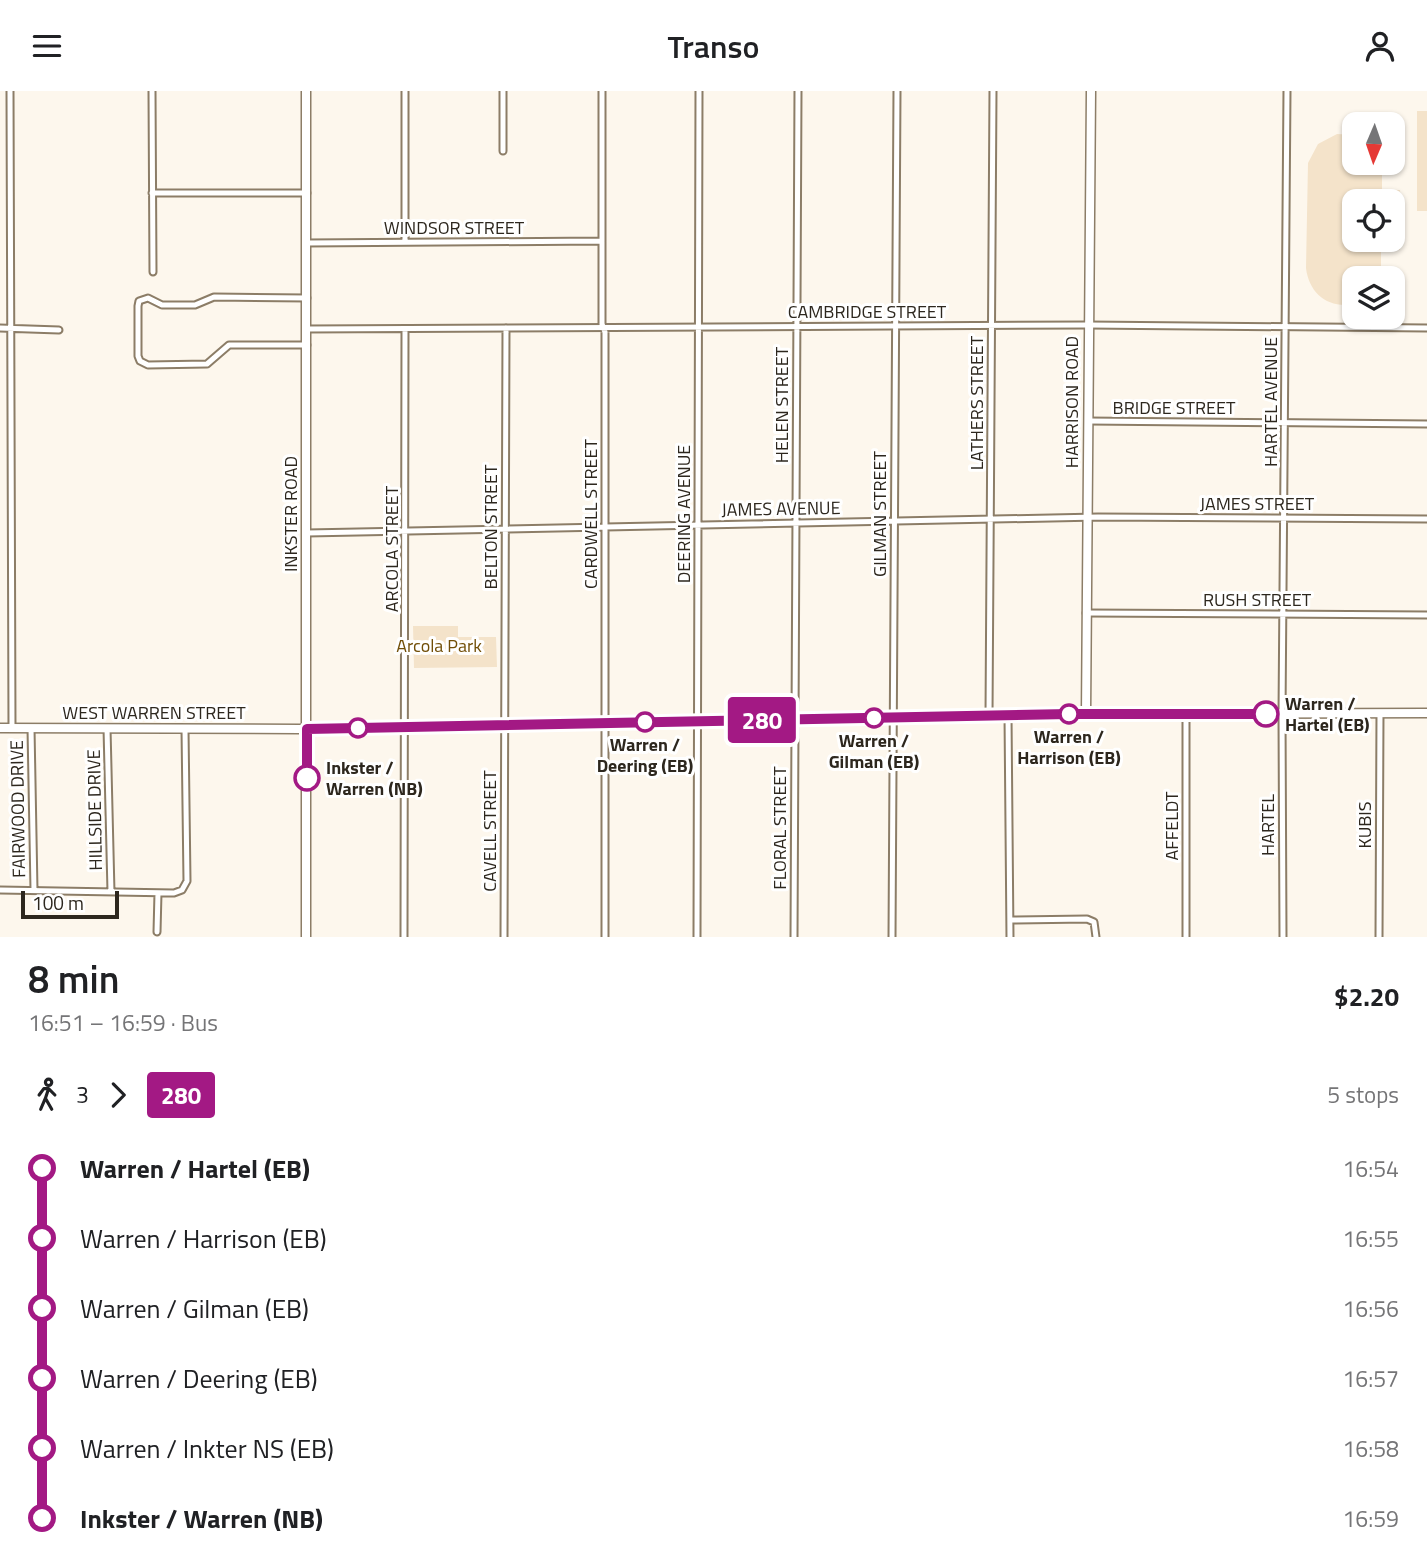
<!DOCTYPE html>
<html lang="en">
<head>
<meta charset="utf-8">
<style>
  :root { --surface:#fff; --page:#f2f2f2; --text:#202124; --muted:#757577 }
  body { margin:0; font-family:"Titillium Web",sans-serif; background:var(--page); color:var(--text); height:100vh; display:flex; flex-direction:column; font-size:26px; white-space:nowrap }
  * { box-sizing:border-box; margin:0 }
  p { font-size:23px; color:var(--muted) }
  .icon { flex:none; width:38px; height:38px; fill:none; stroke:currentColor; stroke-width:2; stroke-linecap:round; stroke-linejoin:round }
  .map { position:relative; height:846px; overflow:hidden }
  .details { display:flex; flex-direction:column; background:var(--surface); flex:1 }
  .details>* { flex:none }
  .badge { padding:0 14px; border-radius:5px; font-size:24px; line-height:46px }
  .needle { width:46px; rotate:182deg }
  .buttons { position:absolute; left:1342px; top:21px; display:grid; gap:14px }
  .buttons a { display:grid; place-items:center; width:63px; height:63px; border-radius:14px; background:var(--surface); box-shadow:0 2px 5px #0004; font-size:35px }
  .scale { position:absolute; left:21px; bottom:18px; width:98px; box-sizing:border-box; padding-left:7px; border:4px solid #2d271e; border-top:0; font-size:19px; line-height:24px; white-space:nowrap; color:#2d271e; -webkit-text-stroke:5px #fff; paint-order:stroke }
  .map>.badge { position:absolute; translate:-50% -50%; box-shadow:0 0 0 4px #fff }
  .legs { display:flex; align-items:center; gap:10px; height:77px; padding:0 28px; font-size:23px }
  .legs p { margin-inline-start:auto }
  .headline { display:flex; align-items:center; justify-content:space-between; height:119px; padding:0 28px }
  h1 { font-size:38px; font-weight:600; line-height:52px }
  ul { padding:0 28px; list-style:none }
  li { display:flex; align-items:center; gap:24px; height:70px; font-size:26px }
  li i { display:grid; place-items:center; width:10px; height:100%; margin:0 9px; background:currentColor }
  li i::after { content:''; width:18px; height:18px; margin:-9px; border:5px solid; border-radius:50%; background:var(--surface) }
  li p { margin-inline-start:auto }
  li:first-child i { background:linear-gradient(#0000 50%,currentColor 0) }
  li:last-child i { background:linear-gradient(currentColor 50%,#0000 0) }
  header { display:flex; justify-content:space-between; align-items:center; height:91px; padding:0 28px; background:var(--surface); font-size:32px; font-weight:600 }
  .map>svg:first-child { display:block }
  .green { fill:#f4e3ca }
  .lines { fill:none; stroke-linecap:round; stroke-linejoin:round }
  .street-casing { stroke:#8c7d67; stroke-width:9 }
  .secondary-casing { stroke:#8c7d67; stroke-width:11 }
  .street { stroke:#fff; stroke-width:5 }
  .secondary { stroke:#fff; stroke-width:8 }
  .line-1-casing { stroke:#fff; stroke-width:16 }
  .line-1 { stroke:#a31984; stroke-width:10 }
  .stop-1-dot { fill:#fff; stroke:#a31984; stroke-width:3.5 }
  .labels { text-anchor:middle; stroke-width:6; stroke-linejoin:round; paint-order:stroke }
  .street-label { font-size:18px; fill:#2d271e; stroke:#fff }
  .park-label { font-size:18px; fill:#714e07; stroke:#fff }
  .stop-label { font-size:18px; font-weight:bold; fill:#2d271e; stroke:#fff }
</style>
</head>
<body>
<header><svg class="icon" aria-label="menu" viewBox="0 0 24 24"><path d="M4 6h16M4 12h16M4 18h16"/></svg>Transo<svg class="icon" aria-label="person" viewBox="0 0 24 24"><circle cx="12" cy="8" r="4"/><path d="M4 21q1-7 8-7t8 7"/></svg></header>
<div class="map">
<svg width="1427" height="846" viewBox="0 0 1427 846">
  <rect width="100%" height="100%" fill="#fdf7ed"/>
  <path class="green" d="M1417,20H1427V120H1417Z
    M1337,43L1354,44V72H1382V110H1354V149H1381V187H1354V213C1329,218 1309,203 1306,177L1308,72L1318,53Z
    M1386,99H1400L1403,137H1400V159H1386V149H1393V110H1386Z
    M413,535H458V546H496L497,576L414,577Z"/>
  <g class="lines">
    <defs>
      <path id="street" d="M10,0L12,637
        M152,0L153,181
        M405,0V151
        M503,0V60
        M602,0V233L605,241V846
        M152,102H307
        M307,152L602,150
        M0,237L59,239
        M307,238L1088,234L1427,237
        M307,254H229L207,273L148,274L140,270L138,265V215L139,210L148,207L162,214H195L214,206L307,207
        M1088,330L1427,333
        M307,442L1098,426L1427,428
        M1086,522L1427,524
        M989,624L993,0
        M1008,624L1010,846
        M31,637L34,799
        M107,637L111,801
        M0,799L174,802L182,799L187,790L185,638
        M1010,829L1087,828L1094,831L1096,846
        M157,841L158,802
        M404,846L405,238
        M504,846L506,237
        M697,846L699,0
        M794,846L798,0
        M892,846L897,0
        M1186,846V623
        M1283,846L1282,623L1287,0
        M1379,846L1380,622"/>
      <path id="secondary" d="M306,0V846
        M1086,623L1091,0
        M0,637L300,638L1069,623L1427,622"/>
    </defs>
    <use href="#street" class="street-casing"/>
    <use href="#secondary" class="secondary-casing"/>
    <use href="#street" class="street"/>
    <use href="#secondary" class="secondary"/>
  </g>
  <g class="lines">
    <defs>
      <path id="line-1" d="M307,687V638L1069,623H1266"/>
    </defs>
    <use href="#line-1" class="line-1-casing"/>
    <use href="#line-1" class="line-1"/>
  </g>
  <g class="stop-1-dot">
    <circle cx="1069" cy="623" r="9"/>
    <circle cx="1266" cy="623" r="12"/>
    <circle cx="874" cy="627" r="9"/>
    <circle cx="645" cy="631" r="9"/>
    <circle cx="358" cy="637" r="9"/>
    <circle cx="307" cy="687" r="12"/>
  </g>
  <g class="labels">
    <g class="street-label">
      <text x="454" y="143">WINDSOR STREET</text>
      <text x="867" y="227">CAMBRIDGE STREET</text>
      <text transform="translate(1072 311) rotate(-90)" y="6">HARRISON ROAD</text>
      <text transform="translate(1271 311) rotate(-90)" y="6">HARTEL AVENUE</text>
      <text transform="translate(977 312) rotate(-90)" y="6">LATHERS STREET</text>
      <text transform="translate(782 314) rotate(-90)" y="6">HELEN STREET</text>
      <text x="1174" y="323">BRIDGE STREET</text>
      <text x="1257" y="419">JAMES STREET</text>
      <text transform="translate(781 418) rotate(-1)" y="6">JAMES AVENUE</text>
      <text transform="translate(291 423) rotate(-90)" y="6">INKSTER ROAD</text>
      <text transform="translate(591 423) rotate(-90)" y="6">CARDWELL STREET</text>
      <text transform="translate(684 423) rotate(-90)" y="6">DEERING AVENUE</text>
      <text transform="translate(880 423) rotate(-90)" y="6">GILMAN STREET</text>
      <text transform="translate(491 436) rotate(-90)" y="6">BELTON STREET</text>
      <text transform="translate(392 458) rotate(-90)" y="6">ARCOLA STREET</text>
      <text x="1257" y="515">RUSH STREET</text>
      <text x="154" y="628">WEST WARREN STREET</text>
      <text transform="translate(18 718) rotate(-91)" y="6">FAIRWOOD DRIVE</text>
      <text transform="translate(95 719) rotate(-91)" y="6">HILLSIDE DRIVE</text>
      <text transform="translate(1268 734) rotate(-90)" y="6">HARTEL</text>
      <text transform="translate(1365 734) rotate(-90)" y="6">KUBIS</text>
      <text transform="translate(1172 735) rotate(-90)" y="6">AFFELDT</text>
      <text transform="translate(780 737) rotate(-90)" y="6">FLORAL STREET</text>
      <text transform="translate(490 740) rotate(-90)" y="6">CAVELL STREET</text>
    </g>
    <g class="park-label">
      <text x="439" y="561">Arcola Park</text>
    </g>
    <g class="stop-label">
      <text x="1285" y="619" text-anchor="start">Warren /<tspan x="1285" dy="21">Hartel (EB)</tspan></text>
      <text x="1069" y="652">Warren /<tspan x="1069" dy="21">Harrison (EB)</tspan></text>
      <text x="874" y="656">Warren /<tspan x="874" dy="21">Gilman (EB)</tspan></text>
      <text x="645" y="660">Warren /<tspan x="645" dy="21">Deering (EB)</tspan></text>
      <text x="326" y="683" text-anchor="start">Inkster /<tspan x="326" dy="21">Warren (NB)</tspan></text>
    </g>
  </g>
</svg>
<div class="buttons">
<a><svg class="needle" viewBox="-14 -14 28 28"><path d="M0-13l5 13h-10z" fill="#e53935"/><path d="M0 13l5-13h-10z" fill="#757577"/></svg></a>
<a><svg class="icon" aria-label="locate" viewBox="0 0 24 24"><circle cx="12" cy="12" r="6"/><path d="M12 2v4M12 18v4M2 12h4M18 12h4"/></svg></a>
<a><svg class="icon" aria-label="layers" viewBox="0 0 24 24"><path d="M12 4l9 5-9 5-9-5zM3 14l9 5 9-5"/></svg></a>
</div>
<div class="scale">100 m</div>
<b class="badge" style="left:762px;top:629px;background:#a31984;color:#fff">280</b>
</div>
<section class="details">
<div class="headline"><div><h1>8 min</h1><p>16:51 – 16:59 · Bus</p></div><b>$2.20</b></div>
<div class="legs"><svg class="icon" aria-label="walk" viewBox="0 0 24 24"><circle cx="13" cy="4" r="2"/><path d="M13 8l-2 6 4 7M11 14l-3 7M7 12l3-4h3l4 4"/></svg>3<svg class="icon" aria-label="forward" viewBox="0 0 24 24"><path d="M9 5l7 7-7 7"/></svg><b class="badge" style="background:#a31984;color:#fff">280</b><p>5 stops</p></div>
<ul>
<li><i style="color:#a31984"></i><b>Warren / Hartel (EB)</b><p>16:54</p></li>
<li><i style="color:#a31984"></i><span>Warren / Harrison (EB)</span><p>16:55</p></li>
<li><i style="color:#a31984"></i><span>Warren / Gilman (EB)</span><p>16:56</p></li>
<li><i style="color:#a31984"></i><span>Warren / Deering (EB)</span><p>16:57</p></li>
<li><i style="color:#a31984"></i><span>Warren / Inkter NS (EB)</span><p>16:58</p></li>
<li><i style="color:#a31984"></i><b>Inkster / Warren (NB)</b><p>16:59</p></li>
</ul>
</section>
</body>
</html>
